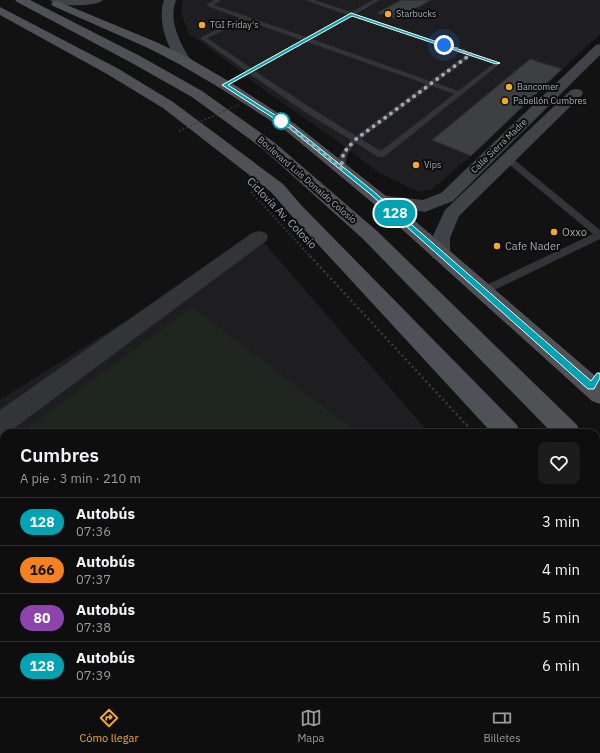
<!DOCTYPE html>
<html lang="es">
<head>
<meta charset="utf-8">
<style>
  :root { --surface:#0e0e0e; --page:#1c1c1c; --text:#f1f3f6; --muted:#9b9c9e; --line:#2e2e2e; --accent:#f3aa2a }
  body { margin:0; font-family:"IBM Plex Sans",sans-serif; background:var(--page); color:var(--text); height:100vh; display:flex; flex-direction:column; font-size:15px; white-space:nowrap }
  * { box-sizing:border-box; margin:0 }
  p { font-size:13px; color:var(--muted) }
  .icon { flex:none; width:22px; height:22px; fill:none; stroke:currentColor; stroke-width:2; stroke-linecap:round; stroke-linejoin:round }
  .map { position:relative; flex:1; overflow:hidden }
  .drawer { position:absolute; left:0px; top:429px; width:600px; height:268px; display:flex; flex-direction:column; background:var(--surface); border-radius:12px 12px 0 0; box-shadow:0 1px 3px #0004,0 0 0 1px var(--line) }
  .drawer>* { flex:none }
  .badge { padding:0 8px; border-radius:13px; font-size:14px; line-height:26px }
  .you { position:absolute; width:20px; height:20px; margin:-10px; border:3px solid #fff; border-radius:50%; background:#1a73e8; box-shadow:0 0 0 6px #1a73e833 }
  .map>.badge { position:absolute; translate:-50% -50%; box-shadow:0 0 0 2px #fff }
  .round { display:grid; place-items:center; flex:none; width:42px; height:42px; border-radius:8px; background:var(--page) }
  .overview { display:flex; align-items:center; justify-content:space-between; height:68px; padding:0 20px }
  h1 { font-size:19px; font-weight:600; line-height:30px }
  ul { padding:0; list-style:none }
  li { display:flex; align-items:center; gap:12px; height:48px; padding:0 20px; border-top:1px solid var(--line) }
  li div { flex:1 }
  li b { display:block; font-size:15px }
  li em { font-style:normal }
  li .badge { min-width:44px; font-weight:700; text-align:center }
  .menu { display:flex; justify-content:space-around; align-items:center; height:56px; border-top:1px solid var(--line); background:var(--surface); font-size:11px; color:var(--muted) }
  .menu a { display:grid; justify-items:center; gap:2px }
  .menu .current { color:var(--accent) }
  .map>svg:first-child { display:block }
  .built { fill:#1e1e20 }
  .green { fill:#1e261f }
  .building { fill:#3e3f43; stroke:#2c2c2f }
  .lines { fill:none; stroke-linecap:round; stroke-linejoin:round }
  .path-far2 { stroke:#393b3f; stroke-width:2; stroke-dasharray:1.5 2.5; stroke-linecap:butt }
  .path-far1 { stroke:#393b3f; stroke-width:2.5; stroke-dasharray:2 3; stroke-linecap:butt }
  .path { stroke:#393b3f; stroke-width:3.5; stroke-dasharray:2.5 4; stroke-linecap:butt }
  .lane { fill:#333438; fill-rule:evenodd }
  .street { fill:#333438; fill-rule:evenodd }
  .secondary { fill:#414348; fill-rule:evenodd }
  .primary { fill:#4f5157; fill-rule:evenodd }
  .path-bridge-far1 { stroke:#393b3f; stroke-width:1.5; stroke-dasharray:1 1.5; stroke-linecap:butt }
  .path-bridge { stroke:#393b3f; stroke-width:2; stroke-dasharray:1.5 2.5; stroke-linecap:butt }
  .line { fill:#00a3b4; stroke:#fff }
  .walk { stroke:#a3a9b4; stroke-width:4; stroke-dasharray:0 7.2 }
  .poi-dot { fill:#f3aa2a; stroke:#0d0d0e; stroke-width:1.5 }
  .stop-dot { fill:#fff; stroke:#00a3b4; stroke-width:2 }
  .labels { text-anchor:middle; stroke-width:4; stroke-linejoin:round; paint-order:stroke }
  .far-poi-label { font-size:9px; fill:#a3a9b4; stroke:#0d0d0e; text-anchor:start }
  .far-street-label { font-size:9px; fill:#a3a9b4; stroke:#0d0d0e }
  .street-label { font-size:11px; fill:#a3a9b4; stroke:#0d0d0e }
  .poi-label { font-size:11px; fill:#a3a9b4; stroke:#0d0d0e; text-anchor:start }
</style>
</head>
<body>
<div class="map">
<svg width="600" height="697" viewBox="0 0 600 697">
  <rect width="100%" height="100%" fill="#121213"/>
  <path class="built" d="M183,0H600V34L471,156L431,190L418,192L378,172L336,140L268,93L199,40L189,35L181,12Z
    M259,237L429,433H4V693H406L403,697H0V400Z"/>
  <path class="green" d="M192,307L358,433H20Z
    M0,569L4,574V693H91L94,697H0Z
    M208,693H345L342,697H211Z"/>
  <path class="building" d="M401,0H431L397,19L377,13Z
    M530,59L562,69L471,156L432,140Z
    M530,59L562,69L471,156L432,140Z"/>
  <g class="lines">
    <path class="path-far2" d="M251,192L311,257"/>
    <path class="path-far1" d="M310,256L474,433"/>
    <path class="path" d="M596,572L600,576"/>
    <path class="lane" d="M215,0H222L214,5L306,37L347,15L305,0H314L351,12L373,0H380L356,14L501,63L384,157H378L356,143C348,152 345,157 346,169L342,171L338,169L339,156L351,140L305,112L250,74L227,86H223V84L246,71L200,38L240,18L207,6V4ZM352,16L466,55L430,81L312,39ZM246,20L301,40L251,68L207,38ZM307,42L426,84L356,136L311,108L255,71ZM472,56L493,64L458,91L436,83ZM432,86L454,94L381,151L361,139Z
      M505,157H511L600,230V239L484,295L480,294L479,291L480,288L593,234L505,161Z"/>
    <path class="street" d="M259,231L266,233L268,237L266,241L9,432L0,435V410L252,233Z
      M0,490L4,492V521L0,520Z
      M144,693H178L179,697H145Z
      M379,693H412L411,697H378Z"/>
    <path class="secondary" d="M50,0H103C97,7 56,7 50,0Z
      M164,0H176C168,22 180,42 191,61L189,64H179C167,46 157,22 164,0Z
      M600,44V55L453,201L425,212L374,204L371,200L374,196L380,195L423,200L441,193L596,45Z
      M576,89L581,90L583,93L581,96L459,216L450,238V253L447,258L440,260L433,258L430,253L432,238L445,210L571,90Z"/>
    <path class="primary" d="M15,0H30L140,56L202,91L275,143L377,231L577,425L580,433H552L363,239L263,149L192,97L130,62L17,2Z
      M57,1L156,42L189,58L230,82L295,124L386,196L600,380V404L592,401L374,204L285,130L220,88L179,64L148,48L53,6L51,4L53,2Z
      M0,7L117,68L173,102L283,184L302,206L517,425L520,433H492L290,214L271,192L163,108L107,74L0,15Z
      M596,449L600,451V477L596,475Z
      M596,512L600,514V544L596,542Z"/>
    <path class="path-bridge-far1" d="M224,111L239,105"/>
    <path class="path-bridge" d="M179,131L227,110"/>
  </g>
  <path class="line" d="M351,13L500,63L496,64L352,16L228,85L292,126L373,191L591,381L597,373H600V378L594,389H588L369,193L289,128L222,85Z"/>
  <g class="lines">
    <path class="walk" d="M281,121L277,118L290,127L342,169C341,153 345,151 355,140L471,54L444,45"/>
  </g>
  <g class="poi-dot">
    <circle cx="388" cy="14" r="4"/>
    <circle cx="202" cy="25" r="4"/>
    <circle cx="509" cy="87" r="4"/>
    <circle cx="505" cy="101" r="4"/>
    <circle cx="416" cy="165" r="4"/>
    <circle cx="554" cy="232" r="4"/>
    <circle cx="497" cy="246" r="4"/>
  </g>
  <circle class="stop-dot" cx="281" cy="121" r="8"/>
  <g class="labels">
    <g class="far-poi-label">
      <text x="396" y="17">Starbucks</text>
      <text x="210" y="28">TGI Friday's</text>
      <text x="517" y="90">Bancomer</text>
      <text x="513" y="104">Pabellón Cumbres</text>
      <text x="424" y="168">Vips</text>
    </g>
    <g class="far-street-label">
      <text transform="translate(499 146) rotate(-44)" y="3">Calle Sierra Madre</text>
      <text transform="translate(307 180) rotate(41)" y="3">Boulevard Luis Donaldo Colosio</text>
    </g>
    <g class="street-label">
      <text transform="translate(282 213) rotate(46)" y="4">Ciclovía Av. Colosio</text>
    </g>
    <g class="poi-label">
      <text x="562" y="236">Oxxo</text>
      <text x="505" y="250">Cafe Nader</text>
    </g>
  </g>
</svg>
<div class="you" style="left:444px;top:45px"></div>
<b class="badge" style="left:395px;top:213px;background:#00a3b4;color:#fff">128</b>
<section class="drawer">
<div class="overview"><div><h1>Cumbres</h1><p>A pie · 3 min · 210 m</p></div><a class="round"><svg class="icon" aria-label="heart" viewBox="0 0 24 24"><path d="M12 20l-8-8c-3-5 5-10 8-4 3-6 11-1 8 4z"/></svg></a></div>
<ul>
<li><span class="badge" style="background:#00a3b4;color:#fff">128</span><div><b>Autobús</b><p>07:36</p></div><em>3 min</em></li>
<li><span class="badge" style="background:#f58220;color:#111">166</span><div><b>Autobús</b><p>07:37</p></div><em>4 min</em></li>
<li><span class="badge" style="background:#8e44ad;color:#fff">80</span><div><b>Autobús</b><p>07:38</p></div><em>5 min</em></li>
<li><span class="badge" style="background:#00a3b4;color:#fff">128</span><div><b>Autobús</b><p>07:39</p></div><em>6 min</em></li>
</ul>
</section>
</div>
<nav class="menu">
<a class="current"><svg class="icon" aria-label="directions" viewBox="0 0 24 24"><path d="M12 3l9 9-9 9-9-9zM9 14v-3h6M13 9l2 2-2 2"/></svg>Cómo llegar</a>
<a><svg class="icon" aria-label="map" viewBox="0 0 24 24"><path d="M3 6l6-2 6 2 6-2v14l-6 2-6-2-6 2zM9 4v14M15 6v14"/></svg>Mapa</a>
<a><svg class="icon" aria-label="tickets" viewBox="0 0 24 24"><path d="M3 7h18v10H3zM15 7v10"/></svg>Billetes</a>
</nav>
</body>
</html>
